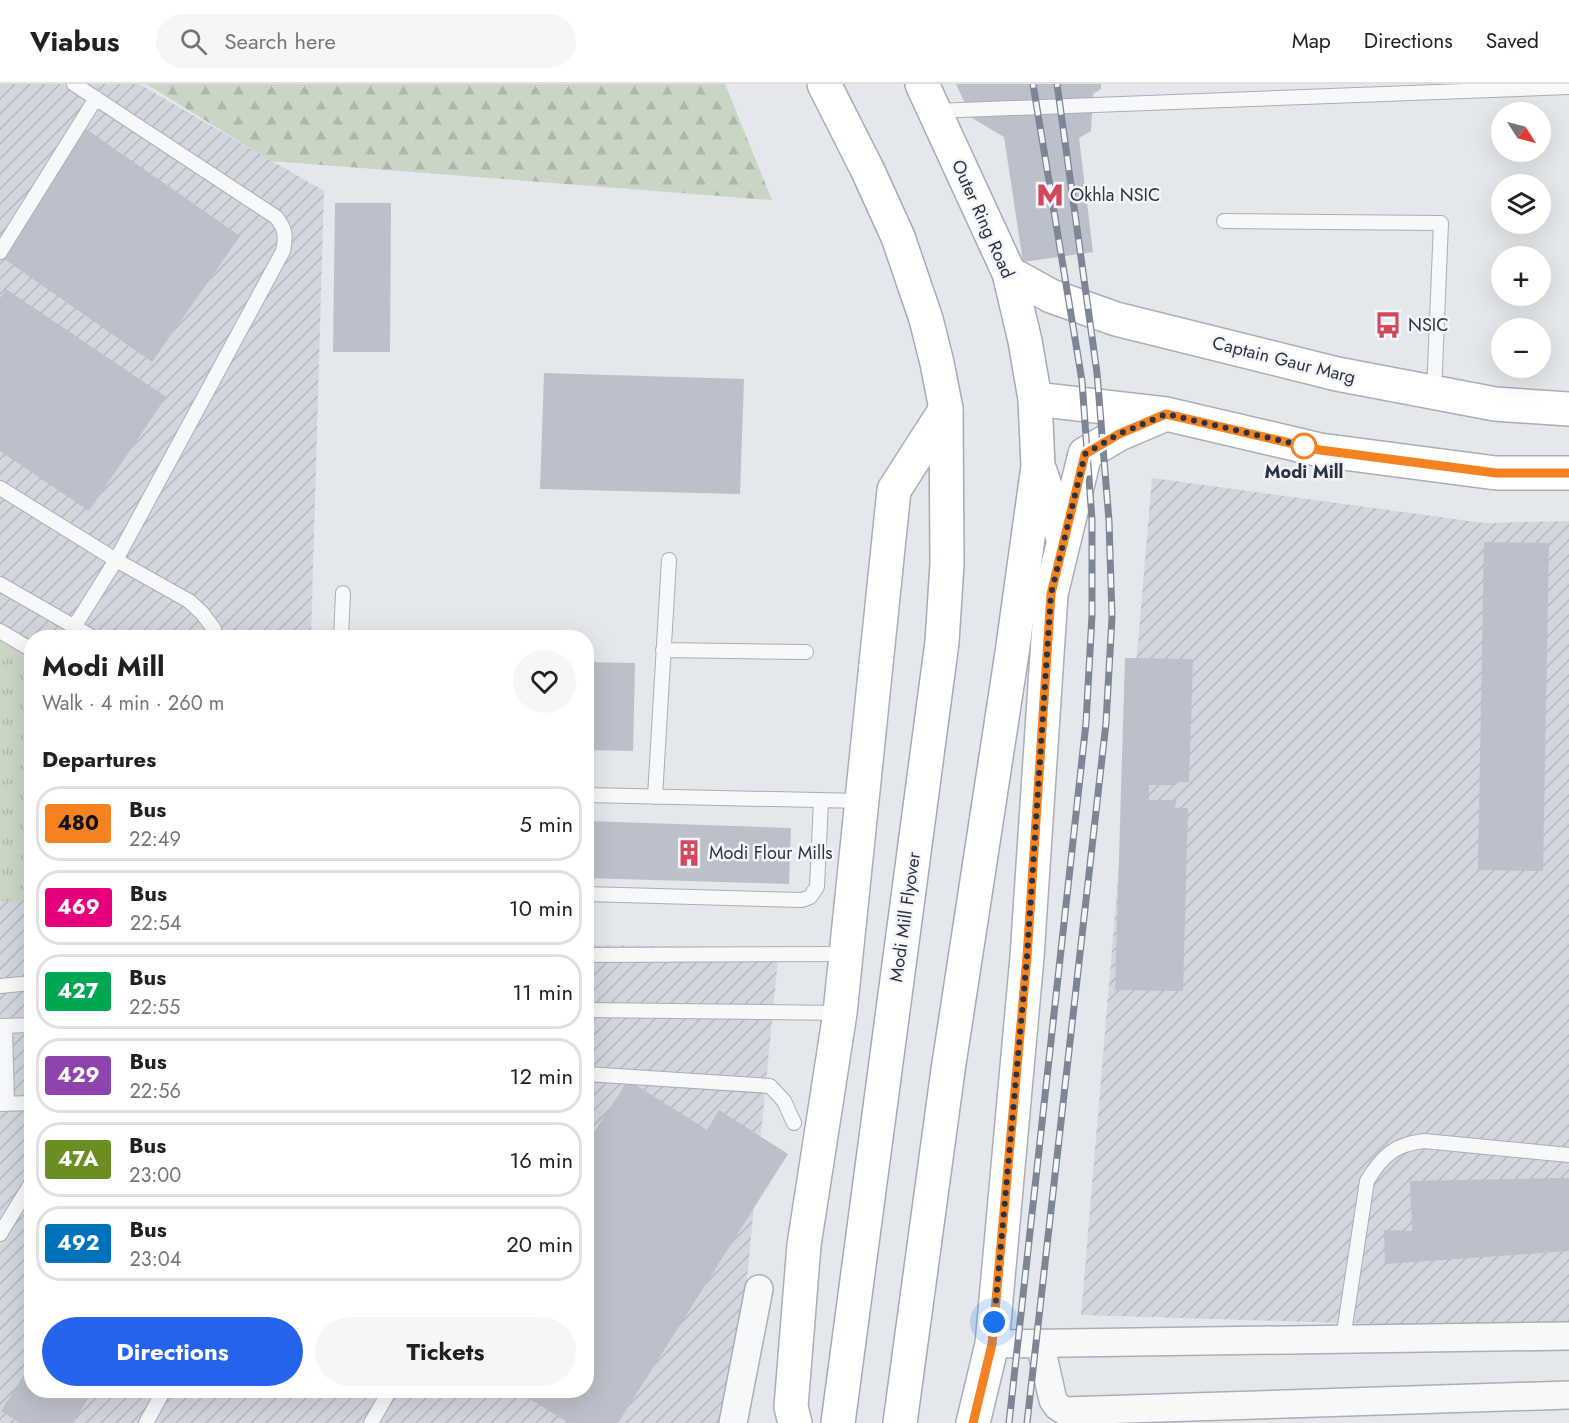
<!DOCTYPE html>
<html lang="en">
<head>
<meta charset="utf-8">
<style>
  :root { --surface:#fff; --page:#f6f6f6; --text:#202124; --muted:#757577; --line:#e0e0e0; --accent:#2563eb }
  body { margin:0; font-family:Jost,sans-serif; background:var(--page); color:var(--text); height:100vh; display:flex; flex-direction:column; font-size:22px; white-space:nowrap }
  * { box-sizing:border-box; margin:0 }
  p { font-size:20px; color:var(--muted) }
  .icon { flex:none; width:33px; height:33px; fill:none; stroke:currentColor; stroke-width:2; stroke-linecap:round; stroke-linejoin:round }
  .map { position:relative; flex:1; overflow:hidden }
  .drawer { position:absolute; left:24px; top:546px; width:570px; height:768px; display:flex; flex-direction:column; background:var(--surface); border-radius:24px; box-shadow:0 6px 24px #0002 }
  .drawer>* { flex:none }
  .badge { padding:0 12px; border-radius:4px; font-size:21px; line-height:39px }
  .needle { width:39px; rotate:126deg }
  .tools { position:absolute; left:1491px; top:18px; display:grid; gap:12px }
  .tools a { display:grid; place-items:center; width:60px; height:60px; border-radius:50%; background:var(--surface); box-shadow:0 6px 24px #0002; font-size:30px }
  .you { position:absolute; width:30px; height:30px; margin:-15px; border:4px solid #fff; border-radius:50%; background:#1a73e8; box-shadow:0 0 0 9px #1a73e833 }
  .map>.badge { position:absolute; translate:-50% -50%; box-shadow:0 0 0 3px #fff }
  h2 { padding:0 18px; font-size:22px; line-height:54px }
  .round { display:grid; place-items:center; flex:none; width:63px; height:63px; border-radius:32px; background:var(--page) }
  .summary { display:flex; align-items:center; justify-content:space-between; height:102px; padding:0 18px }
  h1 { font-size:28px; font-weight:700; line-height:45px }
  .action { display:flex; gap:12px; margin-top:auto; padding:12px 18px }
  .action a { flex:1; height:69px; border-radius:36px; background:var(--accent); color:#fff; font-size:24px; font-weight:700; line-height:69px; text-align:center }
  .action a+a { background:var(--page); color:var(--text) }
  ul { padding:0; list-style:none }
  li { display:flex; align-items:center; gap:18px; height:75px; margin:0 12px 9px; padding:0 6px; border:3px solid var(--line); border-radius:24px }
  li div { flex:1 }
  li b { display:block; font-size:22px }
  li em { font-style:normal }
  li .badge { min-width:66px; font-weight:700; text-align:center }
  header { display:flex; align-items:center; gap:36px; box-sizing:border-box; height:84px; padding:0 30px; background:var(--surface); border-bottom:2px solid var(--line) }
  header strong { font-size:28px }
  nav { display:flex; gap:33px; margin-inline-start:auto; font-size:21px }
  .search { width:420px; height:54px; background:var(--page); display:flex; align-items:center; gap:15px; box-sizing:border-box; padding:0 21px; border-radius:33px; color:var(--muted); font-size:22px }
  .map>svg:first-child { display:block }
  .industrial { fill:url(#industrial-furrows) }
  .grass { fill:url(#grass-tufts) }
  .forest { fill:url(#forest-firs) }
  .building { fill:#bbc0ca }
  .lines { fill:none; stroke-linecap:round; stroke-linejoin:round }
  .lane-casing { stroke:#a9aeb7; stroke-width:16 }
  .street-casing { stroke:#a9aeb7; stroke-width:30 }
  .secondary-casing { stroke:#a9aeb7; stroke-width:36 }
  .primary-casing { stroke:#a3abb8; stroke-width:36 }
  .lane { stroke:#f7f8fa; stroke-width:14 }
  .street { stroke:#f7f8fa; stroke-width:27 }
  .secondary { stroke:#fff; stroke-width:33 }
  .primary { stroke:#fff; stroke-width:33 }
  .rail-casing { stroke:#7d8696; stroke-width:7 }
  .rail { stroke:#f4f6f9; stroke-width:4.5; stroke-dasharray:14; stroke-linecap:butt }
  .line-casing { stroke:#fff; stroke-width:14 }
  .line { stroke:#f58220; stroke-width:9 }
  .walk { stroke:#2b3445; stroke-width:6; stroke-dasharray:0 10.8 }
  .stop-dot { fill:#fff; stroke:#f58220; stroke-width:3 }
  .labels { text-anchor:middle; stroke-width:5; stroke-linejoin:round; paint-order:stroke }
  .poi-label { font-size:18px; fill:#2b3445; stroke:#f4f6f9; text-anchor:start }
  .street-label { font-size:18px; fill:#2b3445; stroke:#f4f6f9 }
  .stop-label { font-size:18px; font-weight:bold; fill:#2b3445; stroke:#f4f6f9 }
</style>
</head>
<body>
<header>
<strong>Viabus</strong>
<div class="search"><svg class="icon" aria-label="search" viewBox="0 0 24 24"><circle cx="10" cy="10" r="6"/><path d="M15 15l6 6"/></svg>Search here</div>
<nav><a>Map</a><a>Directions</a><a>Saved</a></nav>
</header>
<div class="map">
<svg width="1569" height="1339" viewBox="0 0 1569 1339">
  <defs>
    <pattern id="industrial-furrows" width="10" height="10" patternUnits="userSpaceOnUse" patternTransform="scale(1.5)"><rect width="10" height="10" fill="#d2d6de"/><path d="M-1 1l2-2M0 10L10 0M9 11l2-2" fill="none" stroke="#b4b8c0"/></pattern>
    <pattern id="grass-tufts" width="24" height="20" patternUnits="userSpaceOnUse" patternTransform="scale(1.5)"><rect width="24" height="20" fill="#c9d6c5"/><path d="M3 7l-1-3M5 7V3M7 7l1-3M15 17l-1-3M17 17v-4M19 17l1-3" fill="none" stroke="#adb8ab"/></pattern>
    <pattern id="forest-firs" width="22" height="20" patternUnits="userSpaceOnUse" patternTransform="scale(1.5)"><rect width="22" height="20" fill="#c9d6c5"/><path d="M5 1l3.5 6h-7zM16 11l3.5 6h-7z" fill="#adb8ab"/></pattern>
  </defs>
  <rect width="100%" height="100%" fill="#e4e7ec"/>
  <path class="industrial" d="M0,0H139L324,107L311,553L32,554V1306H586L587,861L779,864L733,1339H0Z
    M1152,394L1484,439L1569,437V1246L1081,1231Z"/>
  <path class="grass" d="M0,554L31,574V816L0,817Z"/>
  <path class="forest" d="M146,0H725L772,116L271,77Z"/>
  <path class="building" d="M956,0H1101V5L1093,10L1091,47L1079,54L1093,168L1023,178L1004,53L972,34Z
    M86,45L240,152L152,278L0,172V169Z
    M335,119H391L390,268H333Z
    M6,205L166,313L89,427L0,367V214Z
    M544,289L744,295L740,410L540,405Z
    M1484,458L1549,459L1543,787L1478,786Z
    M1125,574L1193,575L1189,698H1176V701H1149V716H1176L1175,724H1188L1183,907L1115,906Z
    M586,578L635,579L633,667L586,666Z
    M586,737L791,744L789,800L586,794Z
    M628,996L707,1046L719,1026L788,1070L618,1339H569L530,1315L535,1306H586V1061Z
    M1569,1094V1167L1385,1180L1384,1146L1412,1147L1410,1097Z
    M32,1278V1306H93L73,1339H20L1,1327Z"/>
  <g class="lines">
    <defs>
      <path id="lane" d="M935,27L1569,3
        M1224,137L1441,139L1434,309
        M0,168L96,14
        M0,404L116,476L189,517L202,529L214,545V554
        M0,500L94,554
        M74,543L116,476L283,167C286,153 286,145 276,133L74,0
        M0,547L32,566
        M341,554L343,509
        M663,566L806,568
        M586,711L861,717
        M655,713L669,476
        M586,810L802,816L810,813L817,803L821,716
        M586,871L846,870
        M0,902L32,899
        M586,926L840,929
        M0,942L32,941
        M5,942L7,1020
        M586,990L770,1002L784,1017L794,1039
        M0,1020L32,1019
        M0,1150L32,1098
        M1343,1255L1367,1097C1382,1072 1395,1060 1424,1057L1569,1071
        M146,1339L164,1306
        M371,1339L390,1306"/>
      <path id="street" d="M1040,1259L1053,1316L1057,1322L1065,1327L1569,1311
        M992,1260L1569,1252
        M733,1339L759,1205"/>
      <path id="secondary" d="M1009,189L1051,212L1116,235L1337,290L1495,320L1569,325
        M1035,315L1166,330L1320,366L1496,389H1569
        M795,1339L791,1323L804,1161L840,929L894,406L946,325
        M973,1339L992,1260L1027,873L1051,510L1085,370L1119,350L1166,330"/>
      <path id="primary" d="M824,0L868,87L898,153L926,235L937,279L946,325L947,480L942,558L838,1339
        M1040,387L1063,454
        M900,1339L948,986L1012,569L1038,382L1035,315L1025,257L1009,189L922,0"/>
    </defs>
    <use href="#lane" class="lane-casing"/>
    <use href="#street" class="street-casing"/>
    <use href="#secondary" class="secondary-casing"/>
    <use href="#primary" class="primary-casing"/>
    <use href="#lane" class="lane"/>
    <use href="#street" class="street"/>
    <use href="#secondary" class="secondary"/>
    <use href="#primary" class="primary"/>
    <defs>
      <path id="rail" d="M1009,1339L1086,639L1092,531V436L1082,297L1033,0
        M1027,1339L1106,639L1112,533L1109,437L1097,289L1057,0"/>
    </defs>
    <use href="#rail" class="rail-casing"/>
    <use href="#rail" class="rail"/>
  </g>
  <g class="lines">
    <defs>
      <path id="line" d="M973,1339L992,1260L1027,873L1051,510L1085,370L1119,350L1166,330L1320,366L1496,389H1569"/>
    </defs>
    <use href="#line" class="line-casing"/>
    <use href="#line" class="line"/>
    <path class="walk" d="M994,1238L1027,873L1051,510L1085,370L1119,350L1166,330L1304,362"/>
  </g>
  <defs>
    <symbol id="metro-bare" viewBox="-9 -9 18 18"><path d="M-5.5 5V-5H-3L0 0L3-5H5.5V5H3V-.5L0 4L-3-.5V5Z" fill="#d1495b" stroke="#f4f6f9" stroke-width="2.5" paint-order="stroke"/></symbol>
    <symbol id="bus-bare" viewBox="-9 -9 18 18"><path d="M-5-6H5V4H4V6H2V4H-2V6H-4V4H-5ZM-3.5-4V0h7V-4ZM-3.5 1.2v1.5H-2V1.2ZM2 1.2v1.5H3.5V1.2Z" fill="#d1495b" stroke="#f4f6f9" stroke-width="2.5" paint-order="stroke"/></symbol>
    <symbol id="building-bare" viewBox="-9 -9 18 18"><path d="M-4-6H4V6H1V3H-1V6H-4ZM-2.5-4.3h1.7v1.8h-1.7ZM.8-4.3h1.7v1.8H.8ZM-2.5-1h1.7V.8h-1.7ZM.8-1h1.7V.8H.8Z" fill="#d1495b" stroke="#f4f6f9" stroke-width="2.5" paint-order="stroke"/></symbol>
  </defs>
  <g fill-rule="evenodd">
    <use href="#metro-bare" x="1031" y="92" width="38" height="38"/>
    <use href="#bus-bare" x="1369" y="222" width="38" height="38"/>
    <use href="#building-bare" x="670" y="750" width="38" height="38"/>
  </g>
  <circle class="stop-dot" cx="1304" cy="362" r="12"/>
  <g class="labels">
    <g class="poi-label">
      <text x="1070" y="117">Okhla NSIC</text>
      <text x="1408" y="247">NSIC</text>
      <text x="709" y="775">Modi Flour Mills</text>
    </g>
    <g class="street-label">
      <text transform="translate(983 135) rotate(66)" y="6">Outer Ring Road</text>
      <text transform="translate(1284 276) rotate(14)" y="6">Captain Gaur Marg</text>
      <text transform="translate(905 833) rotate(-82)" y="6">Modi Mill Flyover</text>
    </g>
    <g class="stop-label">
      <text x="1304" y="394">Modi Mill</text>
    </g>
  </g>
</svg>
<div class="tools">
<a><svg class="needle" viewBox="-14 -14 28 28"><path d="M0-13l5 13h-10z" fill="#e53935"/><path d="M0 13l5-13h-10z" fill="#757577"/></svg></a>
<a><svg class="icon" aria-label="layers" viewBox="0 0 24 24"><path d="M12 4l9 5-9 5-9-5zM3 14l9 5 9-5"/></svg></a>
<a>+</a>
<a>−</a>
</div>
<div class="you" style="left:994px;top:1238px"></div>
<section class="drawer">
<div class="summary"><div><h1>Modi Mill</h1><p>Walk · 4 min · 260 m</p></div><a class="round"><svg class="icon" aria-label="heart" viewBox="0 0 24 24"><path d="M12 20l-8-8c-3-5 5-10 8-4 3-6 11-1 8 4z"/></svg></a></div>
<h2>Departures</h2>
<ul>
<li><span class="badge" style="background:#f58220;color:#111">480</span><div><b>Bus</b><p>22:49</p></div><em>5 min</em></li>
<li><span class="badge" style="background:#e6007e;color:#fff">469</span><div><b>Bus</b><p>22:54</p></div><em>10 min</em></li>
<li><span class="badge" style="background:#00a651;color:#fff">427</span><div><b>Bus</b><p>22:55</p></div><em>11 min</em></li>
<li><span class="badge" style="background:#8e44ad;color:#fff">429</span><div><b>Bus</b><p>22:56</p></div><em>12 min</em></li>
<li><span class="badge" style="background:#6b8e23;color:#fff">47A</span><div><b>Bus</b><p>23:00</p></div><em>16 min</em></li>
<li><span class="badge" style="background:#0072bc;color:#fff">492</span><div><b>Bus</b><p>23:04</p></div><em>20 min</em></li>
</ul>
<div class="action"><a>Directions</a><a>Tickets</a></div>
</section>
</div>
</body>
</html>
